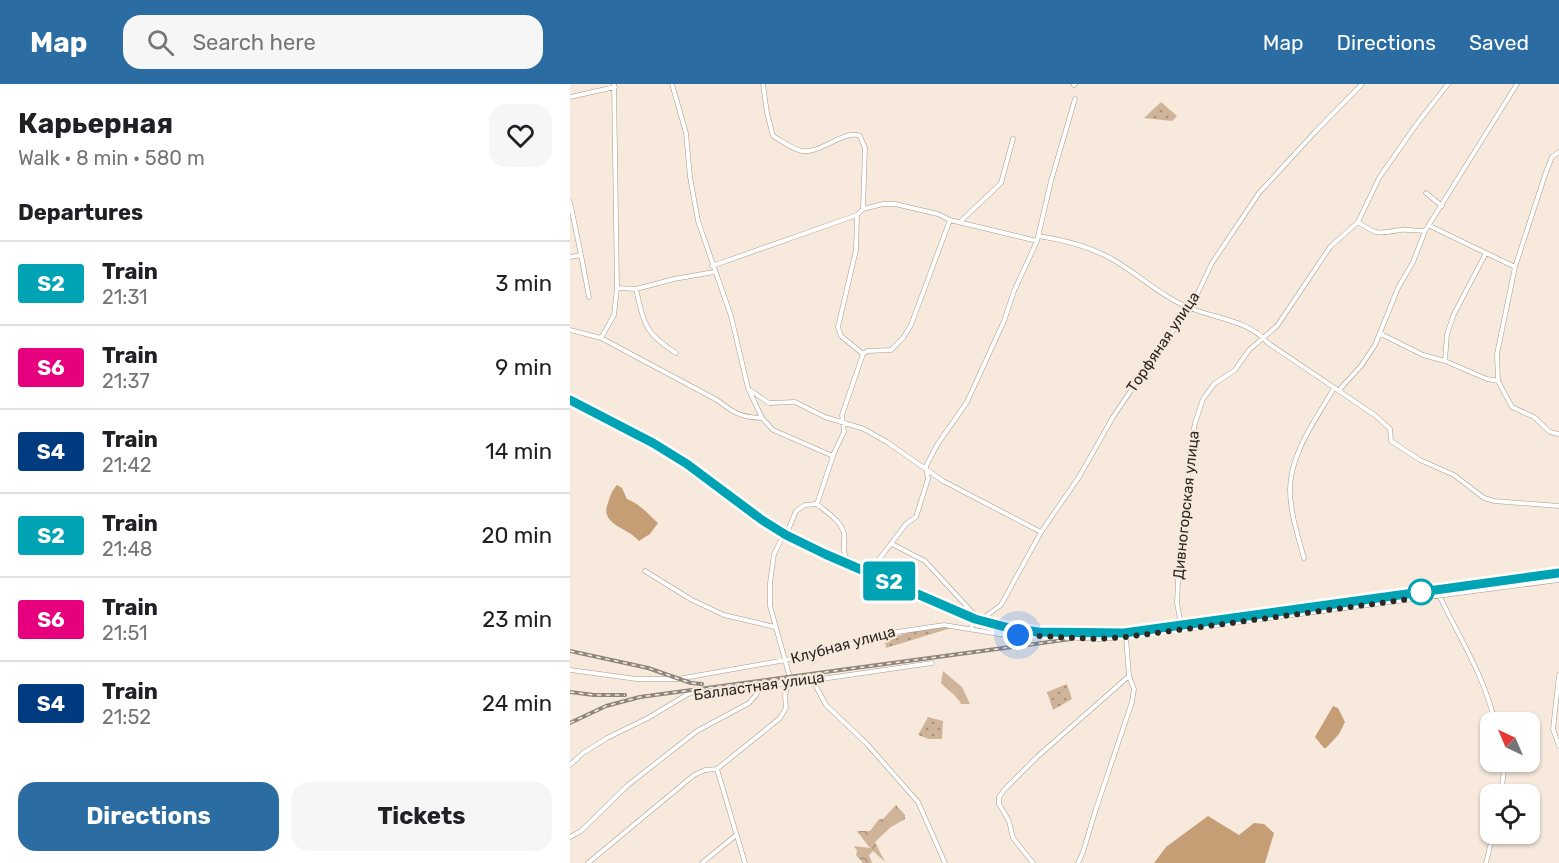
<!DOCTYPE html>
<html lang="en">
<head>
<meta charset="utf-8">
<style>
  :root { --surface:#fff; --page:#f6f6f6; --text:#202124; --muted:#757577; --line:#e0e0e0; --accent:#2b6ca2 }
  body { margin:0; font-family:Rubik,sans-serif; background:var(--page); color:var(--text); height:100vh; display:flex; flex-direction:column; font-size:22px; white-space:nowrap }
  * { box-sizing:border-box; margin:0 }
  p { font-size:20px; color:var(--muted) }
  .icon { flex:none; width:33px; height:33px; fill:none; stroke:currentColor; stroke-width:2; stroke-linecap:round; stroke-linejoin:round }
  .map { position:relative; flex:1; overflow:hidden }
  .side { display:flex; flex-direction:column; background:var(--surface); width:570px }
  .side>* { flex:none }
  .badge { padding:0 12px; border-radius:4px; font-size:21px; line-height:39px }
  .needle { width:39px; rotate:316deg }
  .tools { position:absolute; left:910px; top:628px; display:grid; gap:12px }
  .tools a { display:grid; place-items:center; width:60px; height:60px; border-radius:12px; background:var(--surface); box-shadow:0 2px 4px #0004; font-size:30px }
  .you { position:absolute; width:30px; height:30px; margin:-15px; border:4px solid #fff; border-radius:50%; background:#1a73e8; box-shadow:0 0 0 9px #1a73e833 }
  .map>.badge { position:absolute; translate:-50% -50%; box-shadow:0 0 0 3px #fff }
  h2 { padding:0 18px; font-size:22px; line-height:54px }
  .round { display:grid; place-items:center; flex:none; width:63px; height:63px; border-radius:18px; background:var(--page) }
  .overview { display:flex; align-items:center; justify-content:space-between; height:102px; padding:0 18px }
  h1 { font-size:28px; font-weight:700; line-height:45px }
  .cta { display:flex; gap:12px; margin-top:auto; padding:12px 18px }
  .cta a { flex:1; height:69px; border-radius:18px; background:var(--accent); color:#fff; font-size:24px; font-weight:700; line-height:69px; text-align:center }
  .cta a+a { background:var(--page); color:var(--text) }
  ul { padding:0; list-style:none }
  li { display:flex; align-items:center; gap:18px; height:84px; padding:0 18px; border-top:2px solid var(--line) }
  li div { flex:1 }
  li b { display:block; font-size:22px }
  li em { font-style:normal }
  li .badge { min-width:66px; font-weight:700; text-align:center }
  header { display:flex; align-items:center; gap:36px; box-sizing:border-box; height:84px; padding:0 30px; background:var(--accent); color:#fff }
  header strong { font-size:28px }
  nav { display:flex; gap:33px; margin-inline-start:auto; font-size:21px }
  .search { width:420px; height:54px; background:var(--page); display:flex; align-items:center; gap:15px; box-sizing:border-box; padding:0 21px; border-radius:18px; color:var(--muted); font-size:22px }
  main { display:flex; flex:1; min-height:0 }
  .map>svg:first-child { display:block }
  .green { fill:url(#green-dots) }
  .forest { fill:url(#forest-crowns) }
  .water { fill:#c59e76 }
  .lines { fill:none; stroke-linecap:round; stroke-linejoin:round }
  .street-casing { stroke:#a79a8e; stroke-width:5 }
  .street { stroke:#fff; stroke-width:4 }
  .rail-casing { stroke:#8e857c; stroke-width:4 }
  .rail { stroke:#f7e9dc; stroke-width:1.5; stroke-dasharray:4.5; stroke-linecap:butt }
  .line-casing { stroke:#fff; stroke-width:14 }
  .line { stroke:#00a3b4; stroke-width:9 }
  .walk { stroke:#2d2823; stroke-width:6; stroke-dasharray:0 10.8 }
  .stop-dot { fill:#fff; stroke:#00a3b4; stroke-width:3 }
  .labels { text-anchor:middle; stroke-width:4.5; stroke-linejoin:round; paint-order:stroke }
  .street-label { font-size:15px; fill:#2d2823; stroke:#f7e9dc }
</style>
</head>
<body>
<header>
<strong>Map</strong>
<div class="search"><svg class="icon" aria-label="search" viewBox="0 0 24 24"><circle cx="10" cy="10" r="6"/><path d="M15 15l6 6"/></svg>Search here</div>
<nav><a>Map</a><a>Directions</a><a>Saved</a></nav>
</header>
<main>
<section class="side">
<div class="overview"><div><h1>Карьерная</h1><p>Walk · 8 min · 580 m</p></div><a class="round"><svg class="icon" aria-label="heart" viewBox="0 0 24 24"><path d="M12 20l-8-8c-3-5 5-10 8-4 3-6 11-1 8 4z"/></svg></a></div>
<h2>Departures</h2>
<ul>
<li><span class="badge" style="background:#00a3b4;color:#fff">S2</span><div><b>Train</b><p>21:31</p></div><em>3 min</em></li>
<li><span class="badge" style="background:#e6007e;color:#fff">S6</span><div><b>Train</b><p>21:37</p></div><em>9 min</em></li>
<li><span class="badge" style="background:#003b80;color:#fff">S4</span><div><b>Train</b><p>21:42</p></div><em>14 min</em></li>
<li><span class="badge" style="background:#00a3b4;color:#fff">S2</span><div><b>Train</b><p>21:48</p></div><em>20 min</em></li>
<li><span class="badge" style="background:#e6007e;color:#fff">S6</span><div><b>Train</b><p>21:51</p></div><em>23 min</em></li>
<li><span class="badge" style="background:#003b80;color:#fff">S4</span><div><b>Train</b><p>21:52</p></div><em>24 min</em></li>
</ul>
<div class="cta"><a>Directions</a><a>Tickets</a></div>
</section>
<div class="map">
<svg width="989" height="779" viewBox="0 0 989 779">
  <defs>
    <pattern id="green-dots" width="8" height="8" patternUnits="userSpaceOnUse" patternTransform="scale(1.5)"><rect width="8" height="8" fill="#d0b499"/><path d="M2 2h.1M6 6h.1" fill="none" stroke="#a9927c" stroke-width="1.8" stroke-linecap="round"/></pattern>
    <pattern id="forest-crowns" width="20" height="18" patternUnits="userSpaceOnUse" patternTransform="scale(1.5)"><rect width="20" height="18" fill="#d0b499"/><path d="M2 6a3 3 0 1 1 6 0M12 15a3 3 0 1 1 6 0" fill="none" stroke="#a9927c"/></pattern>
  </defs>
  <rect width="100%" height="100%" fill="#f7e9dc"/>
  <path class="green" d="M591,18L607,32L602,37L574,34Z
    M371,543L381,544L316,564L315,555L345,547Z
    M497,600L502,615L483,626L477,608Z
    M358,633L373,637L372,655H359L348,651Z"/>
  <path class="forest" d="M373,587L392,603L400,620H391C386,610 378,607 371,599Z
    M326,721L335,731V735L321,743L305,758L315,778L303,767L299,771L302,779H293L286,771L287,767L284,762L300,764L287,747H300L309,735H313Z"/>
  <path class="water" d="M47,401L52,404L57,415C70,420 78,430 88,439L80,450L69,457C58,443 29,441 38,419C40,412 42,406 47,401Z
    M763,622L768,624L775,638L769,650L756,664H754L745,653Z
    M638,732L669,751L684,739L694,740L704,749L695,779H584L596,763Z"/>
  <g class="lines">
    <defs>
      <path id="street" d="M44,0L47,204L44,231L31,254L147,316C164,329 170,333 191,334
        M102,0L116,49L120,93L128,137L161,232L178,304L192,334L203,346L263,372L247,420C256,428 272,437 274,450C275,457 272,467 276,473C282,483 386,522 404,529L405,535L401,544
        M193,0L197,29L203,52C212,57 222,65 232,67C251,70 274,45 290,52L295,64L293,125
        M504,1L505,0
        M0,13L45,3
        M989,68L982,73L975,91L945,183L927,270L928,297L942,323L964,333L980,348L989,350
        M856,109L872,122
        M0,118L11,171
        M287,131L286,166L268,243L271,252L293,270
        M391,137L431,99L443,55
        M788,138C807,151 808,150 830,146C838,145 847,147 855,147
        M860,142L945,183
        M468,152C495,156 519,162 542,175C568,190 592,213 620,224C647,235 678,236 698,259L806,332L820,345L821,357L850,376L884,391L914,414L924,417L989,422
        M0,173L11,171L19,213
        M142,182L287,131L293,125L313,120H325L368,130L380,136L467,157
        M47,204L66,205L104,195L144,188
        M66,205C74,239 74,249 106,269
        M0,246L31,254
        M811,250L853,271L875,277L917,295L928,297
        M875,277L877,250L884,230L916,169
        M180,306L199,319L225,318L255,333L294,345L317,358L373,397L471,448
        M769,306L791,282L805,261L828,204L843,178L855,147L947,0
        M263,371L274,348L272,331L293,270L297,267L321,266L333,254L341,241L380,136
        M322,460L355,477L403,529
        M734,474C728,452 720,428 720,406C720,369 747,334 764,304
        M75,487L122,516L154,531L205,543
        M304,489L307,478L336,440L346,433L358,395L356,382L367,361L397,318L434,237L444,207L467,157L481,97L505,15
        M869,511C889,553 915,593 925,639
        M416,532L431,521L471,448L509,393L543,333L594,258L620,225L642,179L689,109L745,48L792,0
        M610,535L607,519L608,497L618,410L619,373L625,339L633,315L644,300L665,286L679,266L707,242L760,163L788,138L809,94L846,41L878,0
        M0,586L67,595H108L255,569L307,551L374,541L429,550L529,555L556,553L989,496
        M989,591L983,645L989,662
        M242,595L256,621L297,660L348,718L375,779
        M0,681L13,669L37,654L78,634L118,610L138,606L217,600L362,579
        M931,711L935,678
        M0,753L11,747L58,701L127,647L179,619L186,611L191,602
        M18,779L124,691L135,686L147,685
        M132,779L165,752
        M175,779L147,685L210,634L216,624L215,611L220,594L200,522V499L204,470L211,456L216,451L226,427L235,421L247,420
        M463,779L443,754L439,737L429,720V713L434,706L467,673L559,592
        M508,779L513,768L526,725L562,618L564,605L559,592L556,553
        M916,779L923,750"/>
    </defs>
    <use href="#street" class="street-casing"/>
    <use href="#street" class="street"/>
    <defs>
      <path id="rail" d="M0,316C40,336 81,355 118,380C151,403 182,430 216,451L405,535L423,541L468,548L554,549L989,489
        M0,567L78,584L121,599L132,600
        M0,608L24,611H55
        M0,639L36,622L70,613L501,555"/>
    </defs>
    <use href="#rail" class="rail-casing"/>
    <use href="#rail" class="rail"/>
  </g>
  <g class="lines">
    <defs>
      <path id="line" d="M0,316L83,359L117,380L192,436L216,451L255,470L405,535L439,544L468,548L554,549L989,489"/>
    </defs>
    <use href="#line" class="line-casing"/>
    <use href="#line" class="line"/>
    <path class="walk" d="M448,551L529,555L556,553L848,514L851,508"/>
  </g>
  <circle class="stop-dot" cx="851" cy="508" r="12"/>
  <g class="labels">
    <g class="street-label">
      <text transform="translate(593 258) rotate(-56)" y="5">Торфяная улица</text>
      <text transform="translate(616 421) rotate(-84)" y="5">Дивногорская улица</text>
      <text transform="translate(273 561) rotate(-15)" y="5">Клубная улица</text>
      <text transform="translate(189 602) rotate(-8)" y="5">Балластная улица</text>
    </g>
  </g>
</svg>
<div class="tools">
<a><svg class="needle" viewBox="-14 -14 28 28"><path d="M0-13l5 13h-10z" fill="#e53935"/><path d="M0 13l5-13h-10z" fill="#757577"/></svg></a>
<a><svg class="icon" aria-label="locate" viewBox="0 0 24 24"><circle cx="12" cy="12" r="6"/><path d="M12 2v4M12 18v4M2 12h4M18 12h4"/></svg></a>
</div>
<div class="you" style="left:448px;top:551px"></div>
<b class="badge" style="left:319px;top:497px;background:#00a3b4;color:#fff">S2</b>
</div>
</main>
</body>
</html>
